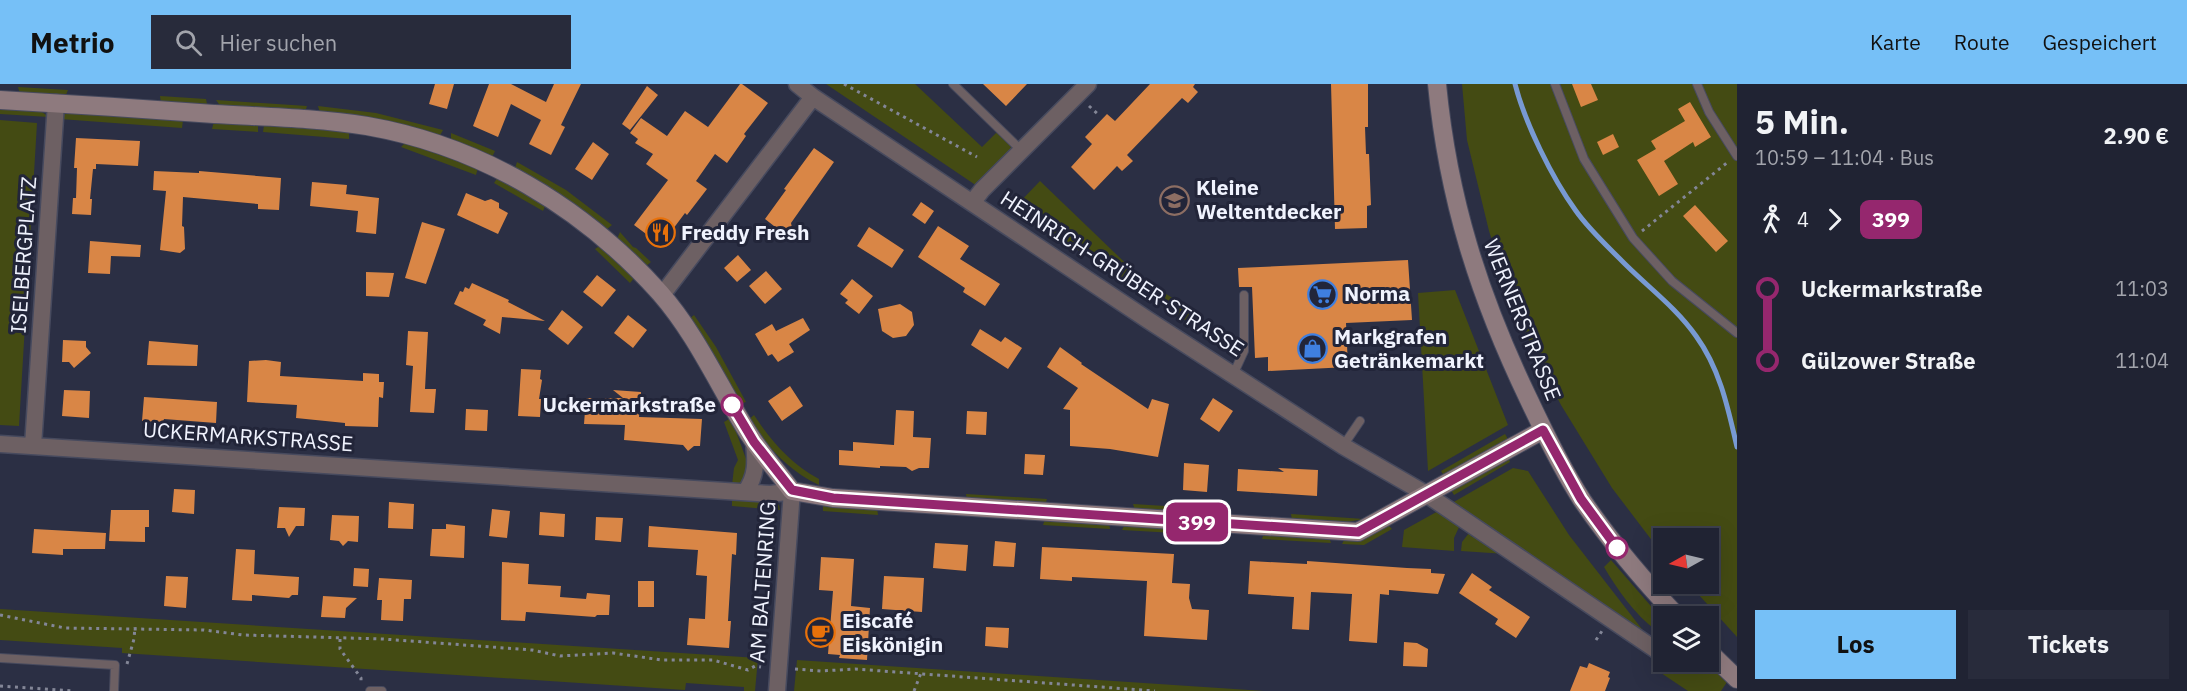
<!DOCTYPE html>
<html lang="de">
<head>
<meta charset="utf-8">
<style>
  :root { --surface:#202333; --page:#282b3b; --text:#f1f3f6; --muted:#a2a4ac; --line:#3d404e; --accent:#76c0f7 }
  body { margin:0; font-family:"IBM Plex Sans",sans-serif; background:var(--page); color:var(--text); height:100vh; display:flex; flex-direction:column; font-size:22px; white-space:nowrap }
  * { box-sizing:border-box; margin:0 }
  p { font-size:20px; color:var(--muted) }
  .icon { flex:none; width:33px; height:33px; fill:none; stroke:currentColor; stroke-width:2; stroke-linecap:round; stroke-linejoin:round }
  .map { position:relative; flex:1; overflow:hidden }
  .panel { display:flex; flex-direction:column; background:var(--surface); width:450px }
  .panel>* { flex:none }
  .badge { padding:0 12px; border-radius:9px; font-size:21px; line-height:39px }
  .needle { width:39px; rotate:262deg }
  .controls { position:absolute; left:1653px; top:444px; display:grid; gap:12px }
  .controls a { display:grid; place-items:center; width:66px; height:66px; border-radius:0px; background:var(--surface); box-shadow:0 6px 24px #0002,0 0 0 2px var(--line); font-size:30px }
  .map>.badge { position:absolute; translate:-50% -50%; box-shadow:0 0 0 3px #fff }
  .legs { display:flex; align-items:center; gap:9px; height:66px; padding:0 18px; font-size:20px }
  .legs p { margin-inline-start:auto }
  .headline { display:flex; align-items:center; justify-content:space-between; height:102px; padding:0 18px }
  h1 { font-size:33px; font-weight:800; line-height:45px }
  .cta { display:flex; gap:12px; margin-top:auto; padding:12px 18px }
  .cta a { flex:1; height:69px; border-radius:0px; background:var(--accent); color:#111; font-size:24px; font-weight:800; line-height:69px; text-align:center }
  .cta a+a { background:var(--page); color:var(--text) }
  ul { padding:0 18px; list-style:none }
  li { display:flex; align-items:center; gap:21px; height:72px; font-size:22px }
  li i { display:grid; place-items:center; width:9px; height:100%; margin:0 8px; background:currentColor }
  li i::after { content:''; width:15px; height:15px; margin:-8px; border:4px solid; border-radius:50%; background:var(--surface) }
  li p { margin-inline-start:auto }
  li:first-child i { background:linear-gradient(#0000 50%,currentColor 0) }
  li:last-child i { background:linear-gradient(currentColor 50%,#0000 0) }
  header { display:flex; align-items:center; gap:36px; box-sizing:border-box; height:84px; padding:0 30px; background:var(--accent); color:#111 }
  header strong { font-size:28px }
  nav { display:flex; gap:33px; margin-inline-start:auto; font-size:21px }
  .search { width:420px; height:54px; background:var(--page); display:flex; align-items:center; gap:15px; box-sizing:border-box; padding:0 21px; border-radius:0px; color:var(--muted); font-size:22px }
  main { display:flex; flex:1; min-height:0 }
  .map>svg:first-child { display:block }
  .green { fill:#444b13 }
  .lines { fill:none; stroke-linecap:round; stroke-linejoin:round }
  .stream { stroke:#789ad3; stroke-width:5 }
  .building { fill:#d98646 }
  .lane-casing { stroke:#474a5e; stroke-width:10 }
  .street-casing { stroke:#474a5e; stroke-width:19 }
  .secondary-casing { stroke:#474a5e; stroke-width:20 }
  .path { stroke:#838697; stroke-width:3; stroke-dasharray:3 4.5; stroke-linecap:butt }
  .lane { stroke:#6d6063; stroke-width:8 }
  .street { stroke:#6d6063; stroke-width:16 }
  .secondary { stroke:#8e7a7e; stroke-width:18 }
  .line-1-casing { stroke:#fff; stroke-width:14 }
  .line-1 { stroke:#95276e; stroke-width:9 }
  .stop-1-dot { fill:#fff; stroke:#95276e; stroke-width:3 }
  .labels { text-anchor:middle; stroke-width:6; stroke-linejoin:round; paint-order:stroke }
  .poi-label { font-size:21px; font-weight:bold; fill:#f0f3fe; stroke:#222539; text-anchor:start }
  .street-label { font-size:21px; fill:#f0f3fe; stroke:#222539 }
  .stop-label { font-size:21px; font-weight:bold; fill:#f0f3fe; stroke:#222539; text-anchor:end }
</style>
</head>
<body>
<header>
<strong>Metrio</strong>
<div class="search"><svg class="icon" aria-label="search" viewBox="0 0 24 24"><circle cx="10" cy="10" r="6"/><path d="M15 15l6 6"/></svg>Hier suchen</div>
<nav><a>Karte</a><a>Route</a><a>Gespeichert</a></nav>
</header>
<main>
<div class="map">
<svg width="1737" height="607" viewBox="0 0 1737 607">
  <rect width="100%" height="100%" fill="#2b2f44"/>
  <path class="green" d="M826,0H915L982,63L997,48L1010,60L1012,68L977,102Z
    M1462,0H1737V553L1689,500H1708V454H1664L1663,471L1612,404L1561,321L1538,277L1514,223L1489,147L1467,56Z
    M18,3L68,6L65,13L20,10Z
    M160,12L206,15L207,20L206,22L161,19Z
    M216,16L307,22L305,28L221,23Z
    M318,22L376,29L443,46L439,53L320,29Z
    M0,24L39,26L49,33L0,30Z
    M66,29L183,36L182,44L60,35Z
    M0,36L37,39L19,342L0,341Z
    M214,37L258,40V48L212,45Z
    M264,41L349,48V55L263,48Z
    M451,49L495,67L492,73L451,57Z
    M405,59L478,84L476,91L401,63Z
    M517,78L566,106L612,141L606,146L562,112L515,84Z
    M498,93L546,120L543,127L494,99Z
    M1040,97L1142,195L1195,228L1186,237L1014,124Z
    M620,148L633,163L636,164L651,178L645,183L617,155Z
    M601,161L635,193L630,199L595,165Z
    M1455,206L1508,341L1428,387L1418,209Z
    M694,231L716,263L746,318L739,320L689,235Z
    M754,331C771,357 791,380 819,395V401C787,386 769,363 748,336Z
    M731,334L749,383L742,398L732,401L734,384L738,376L724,338Z
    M1505,350L1508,355L1444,392L1441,387Z
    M1508,373L1510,378L1454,411L1451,406Z
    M1513,384L1528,387L1569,451L1645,549L1452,419Z
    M966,410L1047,415L1045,421L967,416Z
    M732,415L775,418L779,421L780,426L732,422Z
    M1133,420L1214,425L1212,431L1135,426Z
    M823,421L877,424L878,431L823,427Z
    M1440,426L1460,441L1454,454V467L1402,463L1404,446Z
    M1291,430L1364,435L1347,438L1292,436Z
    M1045,435L1109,439L1110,445L1043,441Z
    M1125,440L1191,445L1192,450L1122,446Z
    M1388,441L1392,445L1364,461L1342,460L1345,454Z
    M1264,449L1329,453L1331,459L1262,455Z
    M1469,449L1472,453H1475L1506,470L1461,467L1462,458Z
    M1611,476L1663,536V561L1653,553L1656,546C1635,531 1617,505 1604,483Z
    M0,525L758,574L755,607H744V603L686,599L685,606L122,569V564L0,556Z
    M797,576L1264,607H794Z
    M1667,578H1705L1727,598L1721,607H1688L1661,589Z"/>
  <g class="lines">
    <path class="stream" d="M1515,0C1525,39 1552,94 1576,127C1588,144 1605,160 1619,174C1645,201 1675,222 1696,252C1720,285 1728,324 1737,363"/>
  </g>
  <path class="building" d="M435,0H454L447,25L429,20Z
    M489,0H511L546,18L554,0H581L561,41L565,43L551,71L529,60L541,36L511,20L498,53L473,42Z
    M740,0H742L768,19L744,50L746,52L727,79L715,70L696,97L707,105L687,131L685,129L661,161L634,141L668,96L646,80L653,70L635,59L638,55L630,49L641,34L667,52L685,27L708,43Z
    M983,0H1027L1006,22Z
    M1150,0H1195L1193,3L1198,8L1188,19L1182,14L1127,71L1133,77L1122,87L1117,82L1094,106L1071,83L1092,60L1085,53L1107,30L1115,37Z
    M1331,0H1368V43H1365L1366,70H1369L1371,121L1367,122V144L1335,145Z
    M1572,0H1591L1598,16L1581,23Z
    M647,2L658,11L630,46L622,40Z
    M1690,18L1711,53L1695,63L1693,58L1664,77L1678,100L1659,112L1637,76L1656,65L1651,57L1685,37L1678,25Z
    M1613,50L1619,63L1603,71L1597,58Z
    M76,54L140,57L138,82L96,80V85H93L90,115H92L91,131L72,130L73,114H76L77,84H74Z
    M593,58L609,70L592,96L575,85Z
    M814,64L834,78L791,139L792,144H787L784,148L780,146L775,147L774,142L765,135L786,106L784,105Z
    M154,87L199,89V87L281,94L279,126L258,125V120L183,113L182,142L184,143L185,165L180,169L160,166L166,107L153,106Z
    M312,98L347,101L346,110L379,114L376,150L356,148L358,127L310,122Z
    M466,109L485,117L491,115L499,119V124L508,129L498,150L457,131Z
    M921,118L934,127L925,140L912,131Z
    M1695,121L1728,157L1716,168L1683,132Z
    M422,138L445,145L426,200L405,194Z
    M938,142L969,162L960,175L1000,200L985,222L963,208L965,204L918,173Z
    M869,143L904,166L892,184L857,162Z
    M90,157L141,161L140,173L111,172L110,190L88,189Z
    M738,171L751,186L737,198L724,184Z
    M1408,176L1412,236L1346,239L1348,283L1268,287V273L1255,274L1252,203H1239L1238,184Z
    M766,187L782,205L765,220L749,202Z
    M366,188L394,189L389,213L366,212Z
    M597,191L616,206L602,223L583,208Z
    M852,195L873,212L859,230L845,219L848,216L840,210Z
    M472,199L509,216L508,218L545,237L502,233L500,250L483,241L486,236L454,220L460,207L463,208L465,203L469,205Z
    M900,220L912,228L914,241L906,252L893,254L882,247L878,225Z
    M562,226L583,243L568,261L548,245Z
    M628,231L647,246L633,264L614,249Z
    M803,234L810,246L789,260L794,268L778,278L772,270L768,272L755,250L772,240L776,247Z
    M980,245L1001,258L1005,253L1022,264L1008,285L971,261Z
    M408,247L428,248L425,305H436L434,329L410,328L413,282L406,281Z
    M63,256L86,257V263L91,269L74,284L69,278H62Z
    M149,257L198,261L197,282L147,281Z
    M1060,263L1082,279L1081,280L1148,325L1152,315L1169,320L1158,373L1110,365L1070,362V326L1063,325L1078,304L1047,283Z
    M266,276L281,278L280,292L363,297V289L379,290V298H384L383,314L379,313L378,343L345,342V339L296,334L297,321L247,318L249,277Z
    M521,285L541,286L540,295L542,296L539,315H541L540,333L518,332Z
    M790,302L803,322L782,337L768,317Z
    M64,306L90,307L89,334L62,332Z
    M613,306L641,308L639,333L702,335L700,362H694L688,367L683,361L624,356L625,341L584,340L586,314H623Z
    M144,313L217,318L216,339L164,335L163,338L142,337Z
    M1213,314L1233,327L1219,348L1200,335Z
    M466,325L488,326L487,347L465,346Z
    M896,326L914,327L913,353L931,354L929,384H919L912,387L906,383L880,382V384L839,381V366L853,367V358L894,361Z
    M967,327L987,328L986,351L966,350Z
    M1025,370L1045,371L1043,391L1024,390Z
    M1184,379L1209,381L1207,408L1183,406Z
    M1278,384L1318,386L1317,412L1237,407L1238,385L1284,388Z
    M174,405L195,406L194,430L172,428Z
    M389,418L414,420L413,445L388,444Z
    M279,423L305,424L304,442H296L289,453L285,444H277Z
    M492,425L510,427L507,454L489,452Z
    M111,426H149V443H145V458L109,457Z
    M540,428L565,430L564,453L539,451Z
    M332,431L359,432L358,458L348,457L343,462L339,457L330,456Z
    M596,433L623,434L621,458L595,456Z
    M446,440L465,442L464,474L430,472L432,445H446Z
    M649,442L737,449L736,471L732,470L728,537H731L729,564L687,561L689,534L705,535L707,492L696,491L698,466L648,463Z
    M34,445L106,449L105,465H63V471L32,469Z
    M995,457L1016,459L1014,483L993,482Z
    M935,459L968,461L966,487L933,484Z
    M1042,463L1174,470L1172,499L1190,500L1189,514L1192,525L1209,526L1207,556L1144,552L1147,497L1072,493V497L1040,495Z
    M236,465L255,466L254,490L299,493L298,511H292L289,514L252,511V517L232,516Z
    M821,473L854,475L851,522L870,524L867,576L839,574L840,571L828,570L833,507L819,506Z
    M1250,477L1307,480V477L1407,484L1431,485V489L1445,490L1438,510L1389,506V511L1380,510L1377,559L1349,557L1352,510L1311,508L1309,546L1292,545L1294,513L1248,510Z
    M502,478L529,480L528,500L561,502L560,513L586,515L587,509L610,511L609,531H597L595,533L526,528L525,537L501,536Z
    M354,484L369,485L368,503L353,502Z
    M1472,489L1492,503L1489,506L1530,533L1516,554L1495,540L1498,535L1459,509Z
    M166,492L188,493L186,524L164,522Z
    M884,492L924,494L922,528L882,525Z
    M379,494L412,496L411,515H404L403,537L381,536L382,516H377Z
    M638,497H654V523H638Z
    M323,512L357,514L346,524L345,534L321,533Z
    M986,543L1009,544L1008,564L985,562Z
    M1404,558L1417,559L1428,565L1427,583L1403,582Z
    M1589,579L1610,588L1608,593L1610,594L1605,607H1570L1580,582L1587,584Z"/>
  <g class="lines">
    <defs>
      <path id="lane" d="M953,0L1021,66
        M1555,0L1584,75L1633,154L1672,197L1737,249
        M1697,0L1709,28L1737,72
        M1233,291L1244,267V211
        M1343,362L1360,337
        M0,574L115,581L114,607
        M370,607H382"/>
      <path id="street" d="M797,0L813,13L1148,236L1343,362L1426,410L1659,568
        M972,119L982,106L1088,0
        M662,211L813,13
        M0,360L771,410L792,407L777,607
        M33,362L56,19
        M745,408C757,392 756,377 754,358"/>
      <path id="secondary" d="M1437,0C1448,115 1479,212 1529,316C1545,350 1562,385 1582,416C1610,457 1643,496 1677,532
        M0,16C71,20 143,25 214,30C265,33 317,34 367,42C481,62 583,123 660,209C695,249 716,296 744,342C757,365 776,385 792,407L833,414L1358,448L1543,346
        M1708,567L1737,595"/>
    </defs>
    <use href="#lane" class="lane-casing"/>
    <use href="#street" class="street-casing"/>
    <use href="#secondary" class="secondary-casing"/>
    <path class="path" d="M844,0L977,73
      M1089,22L1099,31
      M1642,147L1728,78
      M0,531L65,544L204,546L243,551L383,555L532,566L560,572L613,569L662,576H713L748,586L755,582L761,583
      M340,555V565L361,594V598
      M1596,556L1602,547
      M127,580L134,555L135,543
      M795,585L821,587L855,585L1155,607
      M0,602L73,607
      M914,607L921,589"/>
    <use href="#lane" class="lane"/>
    <use href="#street" class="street"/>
    <use href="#secondary" class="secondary"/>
  </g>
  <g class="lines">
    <defs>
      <path id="line-1" d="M732,321L754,358L792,406L833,414L1358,448L1543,346L1581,415L1617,464"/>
    </defs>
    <use href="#line-1" class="line-1-casing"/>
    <use href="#line-1" class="line-1"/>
  </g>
  <defs>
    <symbol id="school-ring" viewBox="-11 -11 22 22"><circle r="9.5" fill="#222539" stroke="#8d6e63" stroke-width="1.5"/><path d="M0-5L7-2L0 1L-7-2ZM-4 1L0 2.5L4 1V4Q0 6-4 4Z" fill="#8d6e63"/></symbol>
    <symbol id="restaurant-ring" viewBox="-11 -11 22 22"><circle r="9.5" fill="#222539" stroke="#e8710a" stroke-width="1.5"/><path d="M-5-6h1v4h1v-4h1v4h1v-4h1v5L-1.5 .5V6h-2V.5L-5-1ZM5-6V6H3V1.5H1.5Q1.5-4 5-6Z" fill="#e8710a"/></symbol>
    <symbol id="supermarket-ring" viewBox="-11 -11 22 22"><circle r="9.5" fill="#222539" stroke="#3f7fe0" stroke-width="1.5"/><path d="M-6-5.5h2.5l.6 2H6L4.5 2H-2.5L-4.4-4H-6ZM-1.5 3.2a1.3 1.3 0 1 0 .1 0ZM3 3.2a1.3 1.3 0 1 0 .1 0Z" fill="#3f7fe0"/></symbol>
    <symbol id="shop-ring" viewBox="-11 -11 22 22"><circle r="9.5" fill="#222539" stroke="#3f7fe0" stroke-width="1.5"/><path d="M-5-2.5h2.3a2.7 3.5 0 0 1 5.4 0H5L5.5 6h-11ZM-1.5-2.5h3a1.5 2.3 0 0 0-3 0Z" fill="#3f7fe0"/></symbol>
    <symbol id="cafe-ring" viewBox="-11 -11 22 22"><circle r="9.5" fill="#222539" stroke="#e8710a" stroke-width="1.5"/><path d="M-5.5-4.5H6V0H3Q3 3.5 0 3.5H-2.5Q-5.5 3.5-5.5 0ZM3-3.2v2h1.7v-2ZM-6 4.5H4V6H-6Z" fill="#e8710a"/></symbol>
  </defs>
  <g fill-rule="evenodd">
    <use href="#school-ring" x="1158" y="100" width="33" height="33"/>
    <use href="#restaurant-ring" x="644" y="132" width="33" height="33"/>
    <use href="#supermarket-ring" x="1306" y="194" width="33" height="33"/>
    <use href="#shop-ring" x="1296" y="248" width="33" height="33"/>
    <use href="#cafe-ring" x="804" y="532" width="33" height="33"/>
  </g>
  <g class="stop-1-dot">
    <circle cx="732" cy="321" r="10"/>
    <circle cx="1617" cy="464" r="10"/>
  </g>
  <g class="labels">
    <g class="poi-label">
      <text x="1196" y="111">Kleine<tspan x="1196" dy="24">Weltentdecker</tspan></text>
      <text x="681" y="156">Freddy Fresh</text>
      <text x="1344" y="217">Norma</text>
      <text x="1334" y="260">Markgrafen<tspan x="1334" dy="24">Getränkemarkt</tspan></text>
      <text x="842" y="544">Eiscafé<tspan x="842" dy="24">Eiskönigin</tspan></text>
    </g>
    <g class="street-label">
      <text transform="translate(24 171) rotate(-86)" y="7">ISELBERGPLATZ</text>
      <text transform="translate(1122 190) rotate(33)" y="7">HEINRICH-GRÜBER-STRASSE</text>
      <text transform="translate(1522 236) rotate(68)" y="7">WERNERSTRASSE</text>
      <text transform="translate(248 353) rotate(4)" y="7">UCKERMARKSTRASSE</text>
      <text transform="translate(763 498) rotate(-86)" y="7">AM BALTENRING</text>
    </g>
    <g class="stop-label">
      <text x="716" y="328">Uckermarkstraße</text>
    </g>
  </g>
</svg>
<div class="controls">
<a><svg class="needle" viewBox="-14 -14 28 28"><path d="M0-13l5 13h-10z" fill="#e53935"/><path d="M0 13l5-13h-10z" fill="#a2a4ac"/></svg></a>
<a><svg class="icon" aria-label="layers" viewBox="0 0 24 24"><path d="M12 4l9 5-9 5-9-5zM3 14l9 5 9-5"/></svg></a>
</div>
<b class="badge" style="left:1197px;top:438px;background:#95276e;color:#fff">399</b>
</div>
<section class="panel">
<div class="headline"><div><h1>5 Min.</h1><p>10:59 – 11:04 · Bus</p></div><b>2.90 €</b></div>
<div class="legs"><svg class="icon" aria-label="walk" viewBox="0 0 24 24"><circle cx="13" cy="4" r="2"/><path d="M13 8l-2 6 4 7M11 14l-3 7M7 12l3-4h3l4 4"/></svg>4<svg class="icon" aria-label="forward" viewBox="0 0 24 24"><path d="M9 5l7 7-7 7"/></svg><b class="badge" style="background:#95276e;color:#fff">399</b></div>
<ul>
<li><i style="color:#95276e"></i><b>Uckermarkstraße</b><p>11:03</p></li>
<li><i style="color:#95276e"></i><b>Gülzower Straße</b><p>11:04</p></li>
</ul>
<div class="cta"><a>Los</a><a>Tickets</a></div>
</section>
</main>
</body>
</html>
